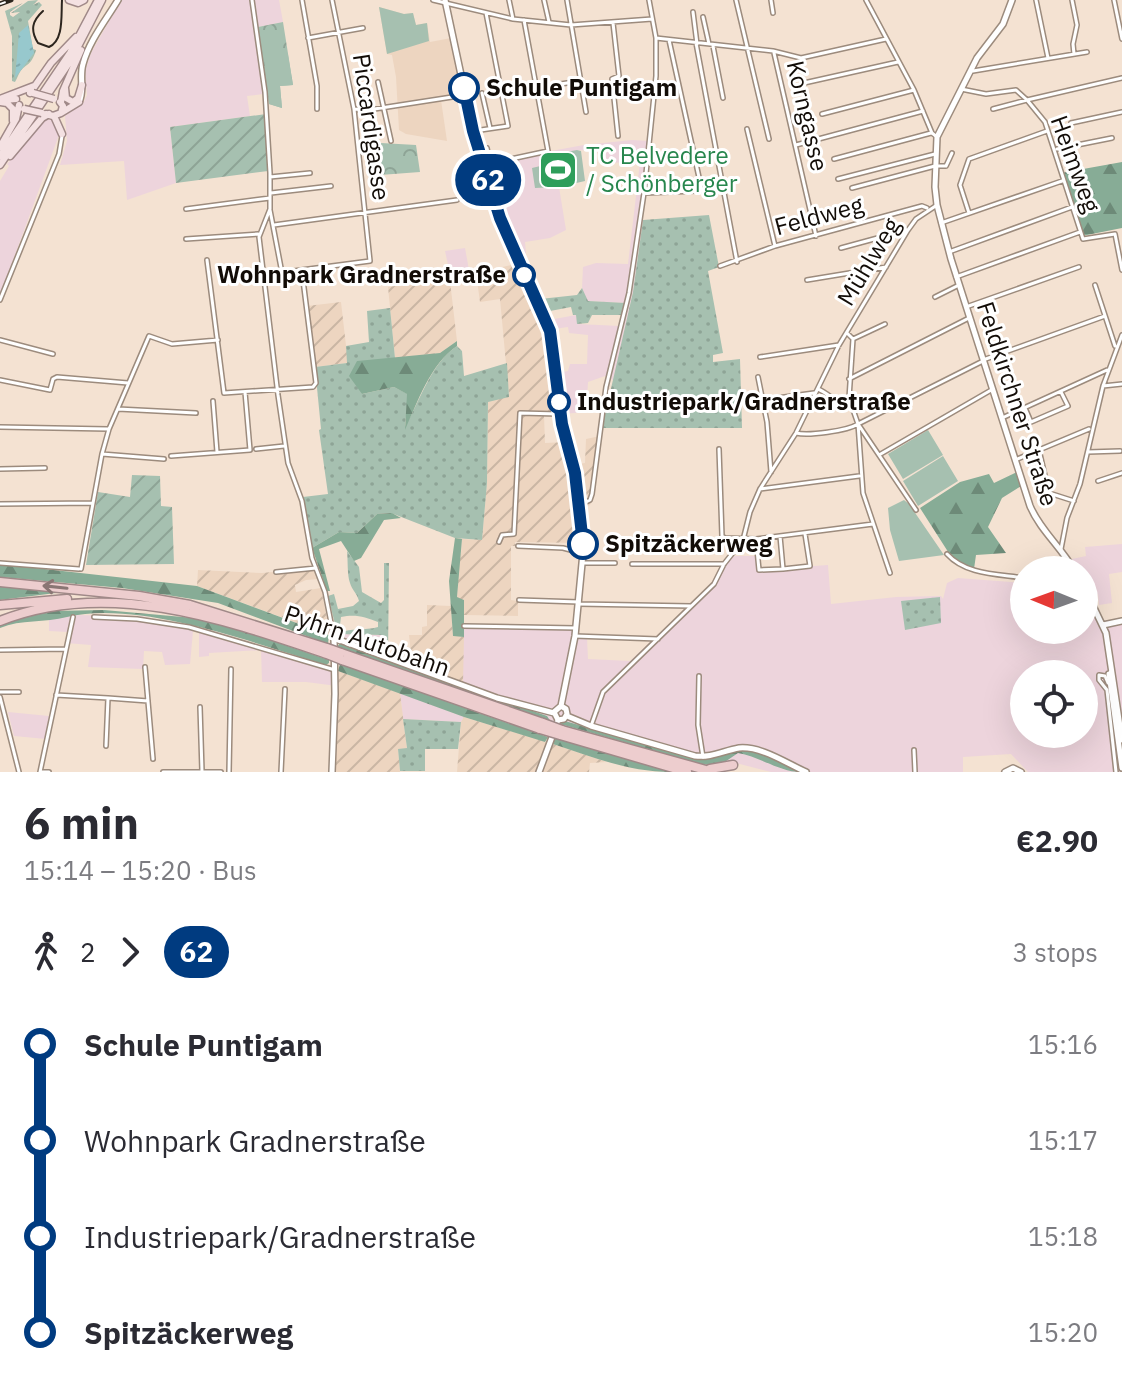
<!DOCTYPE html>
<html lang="en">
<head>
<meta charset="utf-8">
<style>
  :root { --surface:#fff; --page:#f2f2f3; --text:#2b2b33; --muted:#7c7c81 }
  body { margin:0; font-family:"IBM Plex Sans",sans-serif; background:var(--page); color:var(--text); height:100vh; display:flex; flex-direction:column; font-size:30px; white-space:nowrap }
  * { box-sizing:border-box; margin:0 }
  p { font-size:26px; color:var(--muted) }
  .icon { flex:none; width:44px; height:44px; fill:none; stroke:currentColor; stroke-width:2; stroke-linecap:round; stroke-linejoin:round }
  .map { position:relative; height:772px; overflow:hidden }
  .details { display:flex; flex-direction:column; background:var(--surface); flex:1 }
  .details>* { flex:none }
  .badge { padding:0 16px; border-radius:26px; font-size:28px; line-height:52px }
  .needle { width:52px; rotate:271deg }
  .buttons { position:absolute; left:1010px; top:556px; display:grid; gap:16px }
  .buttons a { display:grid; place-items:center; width:88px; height:88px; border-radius:50%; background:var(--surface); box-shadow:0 8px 32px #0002; font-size:40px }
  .map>.badge { position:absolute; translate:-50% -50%; box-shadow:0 0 0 4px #fff }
  .legs { display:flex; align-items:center; gap:12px; height:88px; padding:0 24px; font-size:26px }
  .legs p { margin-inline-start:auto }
  .summary { display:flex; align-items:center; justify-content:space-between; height:136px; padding:0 24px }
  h1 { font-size:44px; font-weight:700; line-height:60px }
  ul { padding:0 24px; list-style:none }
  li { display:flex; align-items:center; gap:28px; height:96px; font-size:30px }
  li i { display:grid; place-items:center; width:12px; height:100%; margin:0 10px; background:currentColor }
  li i::after { content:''; width:20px; height:20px; margin:-10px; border:6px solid; border-radius:50%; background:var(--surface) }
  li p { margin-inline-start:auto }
  li:first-child i { background:linear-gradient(#0000 50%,currentColor 0) }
  li:last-child i { background:linear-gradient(currentColor 50%,#0000 0) }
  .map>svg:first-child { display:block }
  .commercial { fill:#edd4dc; fill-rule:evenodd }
  .industrial { fill:url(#industrial-furrows) }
  .built { fill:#edd5c0 }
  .grass { fill:url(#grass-dots) }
  .forest { fill:url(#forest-firs) }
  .park { fill:url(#park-crowns) }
  .garden { fill:url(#garden-furrows) }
  .pitch { fill:#a6c0b0 }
  .water { fill:url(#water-ripples) }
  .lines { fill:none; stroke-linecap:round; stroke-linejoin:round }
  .street-casing { stroke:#9c8b7d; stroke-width:6 }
  .secondary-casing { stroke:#9c8b7d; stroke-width:8 }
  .primary-casing { stroke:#a08988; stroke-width:9 }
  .highway-casing { stroke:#a08988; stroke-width:11 }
  .street { stroke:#fff; stroke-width:3 }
  .secondary { stroke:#fff; stroke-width:5 }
  .primary { stroke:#f4e1e2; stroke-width:6 }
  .highway { stroke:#edcdce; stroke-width:8 }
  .tram { stroke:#2c251e; stroke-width:2 }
  .rail-casing { stroke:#2c251e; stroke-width:5 }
  .rail { stroke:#fff; stroke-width:2; stroke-dasharray:6; stroke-linecap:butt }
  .primary-bridge-casing { stroke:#a08988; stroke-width:9; stroke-linecap:butt }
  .highway-bridge-casing { stroke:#a08988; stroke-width:11; stroke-linecap:butt }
  .primary-bridge { stroke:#f4e1e2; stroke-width:6 }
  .highway-bridge { stroke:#edcdce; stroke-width:8 }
  .oneway { stroke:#8a7674 }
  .line-1-casing { stroke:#fff; stroke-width:18 }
  .line-1 { stroke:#003b80; stroke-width:12 }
  .stop-1-dot { fill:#fff; stroke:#003b80; stroke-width:4 }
  .labels { text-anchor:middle; stroke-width:6; stroke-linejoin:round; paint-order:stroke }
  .stop-label { font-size:24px; font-weight:bold; fill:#120c07; stroke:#fff; text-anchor:start }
  .street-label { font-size:24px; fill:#120c07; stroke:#fff }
  .leisure-label { font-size:24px; fill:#27864d; stroke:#fff; text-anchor:start }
</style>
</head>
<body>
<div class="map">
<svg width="1122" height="772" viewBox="0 0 1122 772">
  <defs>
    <pattern id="industrial-furrows" width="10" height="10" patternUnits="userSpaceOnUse" patternTransform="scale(2)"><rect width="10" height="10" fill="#edd5c0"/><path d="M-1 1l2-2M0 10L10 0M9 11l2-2" fill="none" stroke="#cab6a4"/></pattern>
    <pattern id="grass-dots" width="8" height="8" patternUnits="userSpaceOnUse" patternTransform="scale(2)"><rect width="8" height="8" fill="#a6c0b0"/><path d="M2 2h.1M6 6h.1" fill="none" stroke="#8ea496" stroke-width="1.8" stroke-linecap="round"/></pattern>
    <pattern id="forest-firs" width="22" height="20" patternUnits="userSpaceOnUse" patternTransform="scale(2)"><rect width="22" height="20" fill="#87ac96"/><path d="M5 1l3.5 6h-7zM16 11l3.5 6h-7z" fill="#6d8a78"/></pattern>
    <pattern id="park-crowns" width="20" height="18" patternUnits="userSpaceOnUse" patternTransform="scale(2)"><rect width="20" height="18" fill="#a6c0b0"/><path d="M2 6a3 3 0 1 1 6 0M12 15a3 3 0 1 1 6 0" fill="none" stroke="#8ea496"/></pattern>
    <pattern id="garden-furrows" width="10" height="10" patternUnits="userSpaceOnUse" patternTransform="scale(2)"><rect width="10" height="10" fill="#a6c0b0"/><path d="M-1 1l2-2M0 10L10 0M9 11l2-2" fill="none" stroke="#8ea496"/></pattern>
    <pattern id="water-ripples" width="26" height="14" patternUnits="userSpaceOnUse" patternTransform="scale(2)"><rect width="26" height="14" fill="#97c8cd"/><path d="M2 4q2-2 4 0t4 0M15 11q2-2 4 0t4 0" fill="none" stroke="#81abaf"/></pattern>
  </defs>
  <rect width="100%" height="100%" fill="#f4e2d2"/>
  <path class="commercial" d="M121,0H250L263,94L247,96L250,116L170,127L176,183L127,200L124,161L60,165L67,141L65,116L83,104L87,95L85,71L91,53Z
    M254,0H279L283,22L258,27Z
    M45,119L51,120L56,125L59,135L0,296V181L9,166L7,164Z
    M632,140L649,141L641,220H643L633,292L613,380L605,376L588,382L586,412L563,414L558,373L568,371L570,364H587L588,335L569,333L568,327L554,329L549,320L576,315L578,324L620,326L626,303L587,301L582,288L583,267L596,263L628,264L640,162L603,163L597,151L577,150L556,164L536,188L559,187L566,230L550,238L525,242L526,253L511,255L479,164L584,145Z
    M465,248L469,270L450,274L445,251Z
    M1122,544V572L1109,574L1112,603L1099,605L1098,595L1084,579V570H1078L1072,559L1086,556L1085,547Z
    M735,556H756L758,570L828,565L831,604L896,597L941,596L943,599L947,583L958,578L1024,583V630H1084V595L1098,622L1122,620V772H1028L1011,754L963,757V772H771L732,762L719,766L560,724L460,691L463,677L462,624L577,627L576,636L587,638L588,659L630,661L713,583L722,564ZM1024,674H1084V734H1024Z
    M70,615L141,616L217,632L326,665L338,671L337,686L306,682H262L261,650L209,653V656L199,657V632L193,631L190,664L165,665L162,652L144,651L143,669L88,667L91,645L66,643L68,632L49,631V619Z
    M338,634L382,635V655L358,645Z
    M400,693L419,700L464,717L461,722L403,719Z
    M8,712L49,716L46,739L14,736Z"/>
  <path class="industrial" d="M516,264L548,335L559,415H544L545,443L565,442L570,465L585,463L586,439L600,436L592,500L590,505L577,512L580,543L515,542V546H511V600L518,601V616L464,615V600L457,598L459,554H461L462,539L482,540L487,483L488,401L509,396L500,299L480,302L476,273Z
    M447,279L450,281L457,341L440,353L395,358L388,287Z
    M341,302L348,363L315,367L307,306Z
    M312,568L319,579L306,580L295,585L296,592L321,588L330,635L197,586L198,570L262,573Z
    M427,605L451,606L453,635L464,637L463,683L412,665L409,635H422V627L427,626Z
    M338,671L400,693L407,749H398L400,772H332Z
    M464,717L553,744L607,762L590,763L589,772H457L461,722Z"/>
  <path class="built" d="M379,7L404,14L413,13L416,25L427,23L430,42L451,38L463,96L441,100L447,141L406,134L399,130L396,77L392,55L387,54Z"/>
  <path class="grass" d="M38,0L33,5L39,2L42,5L28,21L33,49L36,50C31,67 26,63 20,72C18,75 17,79 15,82L12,81V36L5,11L23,3L10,12V15L13,17L20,12L11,13L28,1Z
    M709,215L719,267L708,271L723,353L713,355V362L740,359L742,428H602L633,292L643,220Z
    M582,288L588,301L626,303L623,315H592L588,323L577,324L576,315H573L571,307L545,312L540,299L577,295Z
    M390,308L395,358L357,362L362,394L394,387L408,394L405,427C420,401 431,363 457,346L462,351L464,376L507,363L509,397L488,402L487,483L482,540L455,538L391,513L377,514L357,533L339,532L312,548L303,497L328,494L319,430L321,429L315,367L347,363L346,346L369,342L367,311Z
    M347,551L359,567L362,592L381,603L384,600V563H389L388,657L382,655V635L338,634C350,627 365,631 378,627V622C365,617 356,614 341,617L340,625L336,628L328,596L334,594L338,609L353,606L359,601C357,593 352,590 350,583C347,575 348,559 347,551Z
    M940,597L941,623L905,630L901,601Z
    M403,719L461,722L458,749H425V771H400L398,749L407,748Z"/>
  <path class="forest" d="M1122,162V228L1082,236L1061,173Z
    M457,341V346C431,363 417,403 405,430L407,394L394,387L362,394L349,376L357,361L440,353Z
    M1017,472L1021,486L1002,498L988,527L1006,553L976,555L974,569L952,558L920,508L960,482L989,474L994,483Z
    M392,513L401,518L384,520L361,558L354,561L341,541L319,549L330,591H327L312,548L339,532L357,533L377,514Z
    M455,538L462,539L457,597L464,600V637L453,636L449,581Z
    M0,564L197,586L329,635L328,644L218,603L122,588L0,577Z
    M0,585L64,592L0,600Z
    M104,610L194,618L247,632L329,660V663L326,665C253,643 140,600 67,617C45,623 21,619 0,628V624L51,611Z
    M340,643L547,716L551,722L337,647Z
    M340,664L548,737L545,742L464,717L338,671Z
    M565,721L698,760C714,759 727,751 742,751C762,750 783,764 801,772C779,772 761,757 738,753L719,766L701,764L560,724Z
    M555,738L671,772C629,772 592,757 553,744Z"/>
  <path class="park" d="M283,22L293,85L280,86L282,108L269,104L258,27Z
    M381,143L416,145L420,172L380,175Z"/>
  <path class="garden" d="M266,114L268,171L176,183L170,127Z
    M132,475L160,476L161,506L172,507L174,564L86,565L98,492L130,497Z"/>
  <path class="pitch" d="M379,7L404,14L413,13L416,25L427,23L429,41L387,54Z
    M288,55L293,85L280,86L282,108L269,104L264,59Z
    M577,150L581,151L585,181L559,187L535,188L532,168L561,161L560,153Z
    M928,430L943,455L903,479L888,454Z
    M943,456L958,481L918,506L903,481Z
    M904,500L909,504L944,555L899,561L890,530L888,508Z"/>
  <path class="water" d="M28,25L34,53L15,78L19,33Z"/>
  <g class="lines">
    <defs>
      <path id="street" d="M252,0L265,92L270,173V209L259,237L278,395L288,463L302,501L312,558L325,592L334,638
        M302,0L317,86V109
        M433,0L513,19L571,25L652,19
        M509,0L513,19
        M544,0L549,22
        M567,0L586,112
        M736,0L769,139
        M771,0L773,13
        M866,0L914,90L932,133L937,137
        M1036,0L1048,58
        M1072,0L1077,25L1073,44L1074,54
        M1114,0L1122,39
        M693,12L697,44
        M703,17L709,44
        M613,23L619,76L612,79L618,136
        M308,38L363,28
        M656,38L773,51L801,58L886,39
        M669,40L702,191
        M696,43L737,262
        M713,46L723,98
        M774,53L816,236
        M973,71L1087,52
        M378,82L391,141
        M804,83L898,62
        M541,87L580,81
        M961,89L986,94L1016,90L1027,100L1122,78
        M482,93L490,128
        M354,109L368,110L465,95
        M993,109L1027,100L1045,122L1083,239L1115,234L1122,270
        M822,114L914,90
        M1071,123L1122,112
        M747,129L775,246
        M474,131L508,126L486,13
        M796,145L923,111
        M487,148L490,163
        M1057,149L1112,138
        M834,159L931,133
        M483,165L548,151L524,20
        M270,177L310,173
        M838,179L935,154
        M852,188L935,166H946L952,153
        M271,193L331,186
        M644,193L722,190
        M186,209L270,198
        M270,210L282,273
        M969,213L960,185L969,159L1047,131
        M941,223L1062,181
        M274,225L457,200
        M186,239L258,234
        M841,248L907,230
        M949,252L1072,207
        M207,260L224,393L313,387L316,383L302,272
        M720,266L775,246L922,206L927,208
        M263,275L370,261L354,109L332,0
        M956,277L1080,232
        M807,280L886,267
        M1095,285L1115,346
        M935,297L959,285
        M0,300L59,154L62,136
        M966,307L1079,267
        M847,333L853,339L849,398L858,424L863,493L890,573
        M853,339L885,324
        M0,340L53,354
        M760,357L839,345
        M983,360L1105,316
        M758,377L767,422L771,472
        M849,379L969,318
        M0,380L50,390L53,379L57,377L128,383
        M1103,386L1122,384
        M818,389C830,394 837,405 851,406
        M762,400L814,393
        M213,401L217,452
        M1025,408L1031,422L1068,406L1061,392
        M118,409L196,413
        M1002,418L1107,370
        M858,424L983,361
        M0,427L108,429
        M796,433C808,436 847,431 858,424L916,510
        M256,449L284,446
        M719,449L722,536L725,538L756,539L873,524
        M1039,450L1049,493L1074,501
        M1088,452L1120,451
        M102,454L164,459
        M879,455L993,389
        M171,456L250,450L245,392
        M1015,460L1089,429
        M0,469L45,468
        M1098,481L1122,473
        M760,489L859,476
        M0,504L92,503
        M580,505L590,500L592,494L606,387L629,293L644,193L656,76V38L649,0
        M780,536L783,569L810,566L805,534
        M756,539L759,570L783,569
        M499,542L502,535L514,534L520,413L559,414
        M518,546L563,548L582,553
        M1061,549L1067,518L1080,484L1103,386L1122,335
        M947,554C966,575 998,574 1024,578
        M0,563L79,569
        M583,563H615
        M632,564H724
        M81,569L102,454L109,429L149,336L172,344L218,340
        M276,572L316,568
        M519,600L579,602
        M579,604L691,606
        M94,617L137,619L189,627L335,670
        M464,626L576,628
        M575,636L658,639
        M0,650L66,649
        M145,667L153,759
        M699,676L698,725L703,757
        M1108,683L1105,676L1099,675V680L1107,690L1116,772
        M0,692H19
        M56,695L108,698
        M0,697L19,772
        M200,707L202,771
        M591,726L603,692L714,584L724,564L743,540L750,512L760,489L796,433L839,345L908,230L916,219L937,205
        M106,746L108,698L148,701
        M914,750L915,772
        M40,772L73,617
        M40,772H49
        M163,772H221
        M229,772L231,669
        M281,772L285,689"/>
      <path id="secondary" d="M445,0L473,131L486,173L508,239L550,331L562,424L575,473L583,553L575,636L561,706L554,712L558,720L557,723
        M1012,0L1003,24L977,58L937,137L935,187L937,205L951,259L1030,506C1040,530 1061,547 1074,570
        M79,102C85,90 79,77 83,64C89,41 106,20 118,0
        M1084,587L1106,633L1122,740
        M1103,625L1122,621
        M1109,674L1122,768
        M567,716L591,726L695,756C711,758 723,751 739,748C761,746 786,763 806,772
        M558,720L564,719L567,714L566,709L561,706
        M332,772L335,694L334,638L497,698L554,713
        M539,772L552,737
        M1005,772L1013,768L1021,772"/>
      <path id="primary" d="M69,0L78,3L84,0
        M65,88L66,98L73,102L78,98L82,85
        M30,93L51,63L76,37
        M0,99L34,86
        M4,100L16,99
        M0,102L7,103L13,109V121
        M61,102L63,91L81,50
        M61,113L79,102
        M46,114L53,116L61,113L63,106L60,102
        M54,116L62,134
        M0,147L16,119L19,105
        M0,156L70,53L98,0
        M10,156L42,118L49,114
        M0,165L71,60L102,0"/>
      <path id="highway" d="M0,582L139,596L190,605L327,648
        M0,605L67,599
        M0,621C107,578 224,619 327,654
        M341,653L543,723
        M342,660L540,729
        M562,730L713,772
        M560,735L687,772
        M710,769L733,765"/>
    </defs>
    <use href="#street" class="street-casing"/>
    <use href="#secondary" class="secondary-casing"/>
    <use href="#primary" class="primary-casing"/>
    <use href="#highway" class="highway-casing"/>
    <use href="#street" class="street"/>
    <use href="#secondary" class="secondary"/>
    <use href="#primary" class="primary"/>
    <use href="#highway" class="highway"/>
    <path class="tram" d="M43,11C32,21 30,30 38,43L49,47C64,40 61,16 62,0"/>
    <defs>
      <path id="rail" d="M0,4L11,0"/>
    </defs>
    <use href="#rail" class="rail-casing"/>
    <use href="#rail" class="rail"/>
    <defs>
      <path id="primary-bridge" d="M33,93L54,99
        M24,109L42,113"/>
      <path id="highway-bridge" d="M327,648L341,653
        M327,654L342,660
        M543,723L562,730
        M540,729L560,735"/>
    </defs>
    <use href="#primary-bridge" class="primary-bridge-casing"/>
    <use href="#highway-bridge" class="highway-bridge-casing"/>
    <use href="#primary-bridge" class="primary-bridge"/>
    <use href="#highway-bridge" class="highway-bridge"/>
  </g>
  <defs><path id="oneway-shaft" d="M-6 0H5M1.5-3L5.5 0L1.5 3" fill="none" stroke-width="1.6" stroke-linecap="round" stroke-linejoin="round" transform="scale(2)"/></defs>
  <use class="oneway" href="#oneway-shaft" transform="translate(55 587) rotate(-174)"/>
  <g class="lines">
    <defs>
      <path id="line-1" d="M464,88L473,131L500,218L550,331L562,424L575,473L583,544"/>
    </defs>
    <use href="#line-1" class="line-1-casing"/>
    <use href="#line-1" class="line-1"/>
  </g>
  <defs>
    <symbol id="stadium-square" viewBox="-11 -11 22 22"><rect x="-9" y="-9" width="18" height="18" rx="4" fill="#2e9e5b" stroke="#fff"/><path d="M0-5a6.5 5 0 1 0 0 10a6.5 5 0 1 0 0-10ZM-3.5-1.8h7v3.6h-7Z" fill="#fff"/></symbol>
  </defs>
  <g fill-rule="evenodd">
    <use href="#stadium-square" x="536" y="148" width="44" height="44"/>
  </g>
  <g class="stop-1-dot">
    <circle cx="464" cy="88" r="14"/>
    <circle cx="524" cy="275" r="10"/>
    <circle cx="559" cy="402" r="10"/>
    <circle cx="583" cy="544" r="14"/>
  </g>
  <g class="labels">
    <g class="stop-label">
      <text x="486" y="96">Schule Puntigam</text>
      <text x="506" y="283" text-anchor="end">Wohnpark Gradnerstraße</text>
      <text x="577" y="410">Industriepark/Gradnerstraße</text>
      <text x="605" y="552">Spitzäckerweg</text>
    </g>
    <g class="street-label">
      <text transform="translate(807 116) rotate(77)" y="8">Korngasse</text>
      <text transform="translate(371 127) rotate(82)" y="8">Piccardigasse</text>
      <text transform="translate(1075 164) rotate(70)" y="8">Heimweg</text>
      <text transform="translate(819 216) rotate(-15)" y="8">Feldweg</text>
      <text transform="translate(869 262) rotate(-59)" y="8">Mühlweg</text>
      <text transform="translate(1017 404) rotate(72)" y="8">Feldkirchner Straße</text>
      <text transform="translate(367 641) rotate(19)" y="8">Pyhrn Autobahn</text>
    </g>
    <g class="leisure-label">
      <text x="586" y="164">TC Belvedere<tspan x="586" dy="28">/ Schönberger</tspan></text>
    </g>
  </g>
</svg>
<div class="buttons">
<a><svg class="needle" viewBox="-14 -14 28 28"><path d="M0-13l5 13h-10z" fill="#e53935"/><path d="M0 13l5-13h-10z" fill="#7c7c81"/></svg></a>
<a><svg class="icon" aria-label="locate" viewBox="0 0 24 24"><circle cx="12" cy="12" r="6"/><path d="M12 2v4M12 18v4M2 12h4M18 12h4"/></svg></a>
</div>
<b class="badge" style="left:488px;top:180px;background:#003b80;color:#fff">62</b>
</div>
<section class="details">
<div class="summary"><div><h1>6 min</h1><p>15:14 – 15:20 · Bus</p></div><b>€2.90</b></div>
<div class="legs"><svg class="icon" aria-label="walk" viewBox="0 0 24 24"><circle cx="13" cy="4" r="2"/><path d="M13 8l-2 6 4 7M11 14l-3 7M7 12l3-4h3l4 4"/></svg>2<svg class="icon" aria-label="forward" viewBox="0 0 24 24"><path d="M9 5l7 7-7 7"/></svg><b class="badge" style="background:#003b80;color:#fff">62</b><p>3 stops</p></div>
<ul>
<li><i style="color:#003b80"></i><b>Schule Puntigam</b><p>15:16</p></li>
<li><i style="color:#003b80"></i><span>Wohnpark Gradnerstraße</span><p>15:17</p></li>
<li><i style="color:#003b80"></i><span>Industriepark/Gradnerstraße</span><p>15:18</p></li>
<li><i style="color:#003b80"></i><b>Spitzäckerweg</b><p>15:20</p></li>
</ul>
</section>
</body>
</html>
